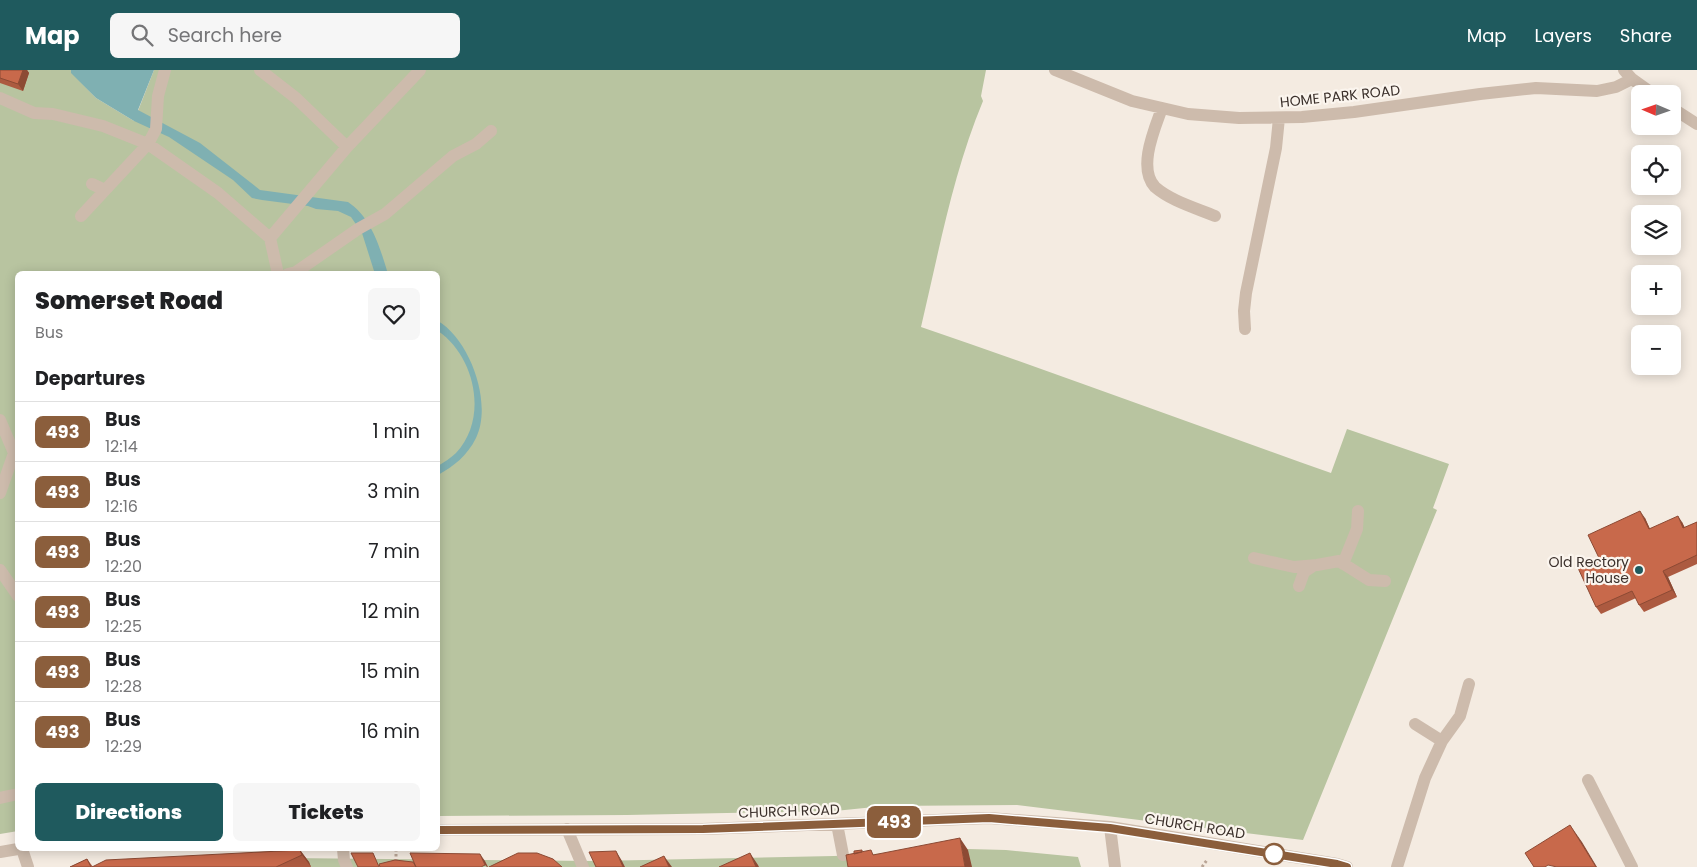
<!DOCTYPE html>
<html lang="en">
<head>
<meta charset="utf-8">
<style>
  :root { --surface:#fff; --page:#f6f6f6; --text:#202124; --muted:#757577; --line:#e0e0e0; --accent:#1f5a5e }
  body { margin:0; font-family:Poppins,sans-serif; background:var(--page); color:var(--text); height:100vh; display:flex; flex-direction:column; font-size:19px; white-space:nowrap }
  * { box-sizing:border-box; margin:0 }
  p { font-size:16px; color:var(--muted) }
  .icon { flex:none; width:28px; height:28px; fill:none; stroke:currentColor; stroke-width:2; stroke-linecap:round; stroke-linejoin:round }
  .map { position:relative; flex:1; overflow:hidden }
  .panel { position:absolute; left:15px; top:201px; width:425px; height:580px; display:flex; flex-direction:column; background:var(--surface); border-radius:8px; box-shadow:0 2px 12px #0003 }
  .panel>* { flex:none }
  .badge { padding:0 10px; border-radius:8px; font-size:18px; line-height:32px }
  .needle { width:32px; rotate:272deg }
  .controls { position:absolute; left:1631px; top:15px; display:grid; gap:10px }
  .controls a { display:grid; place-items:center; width:50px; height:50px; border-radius:8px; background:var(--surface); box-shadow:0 2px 12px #0003; font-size:25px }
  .map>.badge { position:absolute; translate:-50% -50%; box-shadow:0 0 0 2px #fff }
  h2 { padding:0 20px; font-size:19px; line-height:45px }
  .round { display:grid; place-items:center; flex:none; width:52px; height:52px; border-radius:8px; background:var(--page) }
  .headline { display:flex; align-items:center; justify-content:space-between; height:85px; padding:0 20px }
  h1 { font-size:24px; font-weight:800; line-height:38px }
  .primary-button { display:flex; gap:10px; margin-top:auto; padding:10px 20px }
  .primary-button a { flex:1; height:58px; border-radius:8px; background:var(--accent); color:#fff; font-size:20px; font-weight:800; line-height:58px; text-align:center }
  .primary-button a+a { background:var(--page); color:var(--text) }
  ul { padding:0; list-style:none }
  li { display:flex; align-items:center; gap:15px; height:60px; padding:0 20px; border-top:1px solid var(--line) }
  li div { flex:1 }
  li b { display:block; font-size:19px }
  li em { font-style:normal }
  li .badge { min-width:55px; font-weight:700; text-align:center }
  header { display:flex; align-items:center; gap:30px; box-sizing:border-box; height:70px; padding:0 25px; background:var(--accent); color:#fff }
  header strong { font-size:24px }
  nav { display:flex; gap:28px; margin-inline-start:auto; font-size:18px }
  .search { width:350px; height:45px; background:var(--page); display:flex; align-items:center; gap:12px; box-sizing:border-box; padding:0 18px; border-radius:8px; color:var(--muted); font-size:19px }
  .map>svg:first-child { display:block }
  .green { fill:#b8c4a0 }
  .water { fill:#7fb0b2 }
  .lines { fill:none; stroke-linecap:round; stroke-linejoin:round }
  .path { stroke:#b9a596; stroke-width:3; stroke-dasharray:2.5 2.5; stroke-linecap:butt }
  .minor { stroke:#cdbbac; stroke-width:12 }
  .wall { fill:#ac5a40 }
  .shaded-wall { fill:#8c4a34 }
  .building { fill:#c8694b; stroke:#8c4a34 }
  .line-casing { stroke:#fff; stroke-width:11 }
  .line { stroke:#8b5e3c; stroke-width:8 }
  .poi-dot { fill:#1f5a5e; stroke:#fbf5ee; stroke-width:2 }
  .stop-dot { fill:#fff; stroke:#8b5e3c; stroke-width:2.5 }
  .labels { text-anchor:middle; stroke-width:4.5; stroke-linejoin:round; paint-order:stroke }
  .street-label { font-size:14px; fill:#3b302b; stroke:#fbf5ee }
  .poi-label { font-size:14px; fill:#3b302b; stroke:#fbf5ee; text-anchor:end }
</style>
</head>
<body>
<header>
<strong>Map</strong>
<div class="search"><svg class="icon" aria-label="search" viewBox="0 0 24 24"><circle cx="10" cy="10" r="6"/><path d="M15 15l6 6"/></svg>Search here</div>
<nav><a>Map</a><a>Layers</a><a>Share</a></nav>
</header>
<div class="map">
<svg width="1697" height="797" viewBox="0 0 1697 797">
  <rect width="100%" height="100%" fill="#f4ebe1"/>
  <path class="green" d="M0,0H71L72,3L96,28L134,51L154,0H986L981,26L983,31C953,103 939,181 921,257C1059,304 1195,355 1331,403L1347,359L1449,394L1433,438L1437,440L1303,770L1017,735L884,736L835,741L627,745L438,746V204H18V761L0,764Z
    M968,779L1006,780L1078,787L1081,797H96L287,788L596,791L834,786Z"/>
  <path class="water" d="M71,0H154L138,40L200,73L260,120L348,132C372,148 380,178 388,204H375L362,163L351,147L338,141L316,139L308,136L262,130L252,128L233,110L169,67L134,51L96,28L71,3Z
    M438,251C470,270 493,333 476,368C467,386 454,396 438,405V396C444,392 451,388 456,383C489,348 475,286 438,261Z"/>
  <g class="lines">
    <path class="path" d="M396,779V790L399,797
      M1202,797L1207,790"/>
    <path class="minor" d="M260,0L296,28L347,77
      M1055,0L1132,31L1188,44L1239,48L1302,47L1354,42L1480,24L1536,18L1597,21L1616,17L1632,9
      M1624,0L1632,9L1653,24
      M0,28L34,43L53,44L103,56L148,74L218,123L270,168
      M1162,38C1155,58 1137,98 1155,117C1171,131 1196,138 1215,146
      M1672,38L1697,54
      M92,114L105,120
      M81,146L148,74L156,59L158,26L165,0
      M278,204L270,168L347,77L420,0
      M288,204L296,202L358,159L385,144L453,86L476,74L491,61
      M1245,259L1244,241L1246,223L1276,78L1279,48
      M0,350L14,383L0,423
      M1254,488L1294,497L1317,495L1339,491L1369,510L1385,511
      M1343,494L1357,459L1358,441
      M0,500L18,526
      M1299,516L1304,502L1313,496
      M1415,654L1442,671
      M1588,710L1632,797
      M0,728L18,724
      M837,754L843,785
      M1110,757L1115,797
      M567,759L583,797
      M438,760L703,759L989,748L1110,757L1337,794L1347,797
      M22,779L28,797
      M343,779L344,790L347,797
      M0,782L18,779
      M1397,797L1425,708L1442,671L1460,646L1469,614"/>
  </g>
  <path class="wall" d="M0,0H27L29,3L23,21L0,13Z
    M1645,448L1650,459L1682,452L1685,458L1697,452V494L1668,507L1677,527L1644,542L1639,535L1636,528L1601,544L1596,537L1599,488Z
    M300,780L309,792L311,797H70L87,789L93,797Z"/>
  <path class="shaded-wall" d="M23,0H27L29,3L23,21L18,14Z
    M1640,441L1645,448L1653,466L1649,459Z
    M1678,446L1682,452L1688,465L1683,458Z
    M1663,501L1668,507L1677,527L1672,520Z
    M1570,755L1582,772L1597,797H1596Z
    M960,768L968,780L972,797H965Z
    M300,780L309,792L311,797L302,785Z
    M616,781L622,791L625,797H623Z
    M750,783L758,795L759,797H756Z
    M480,784L485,791L488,797H487L485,795Z
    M664,786L672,797H669Z"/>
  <path class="building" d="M0,0H23L18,14L0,8Z
    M1640,441L1649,459L1678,446L1683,458L1697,452V485L1663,501L1672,520L1639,535L1632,521L1596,537L1578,498L1599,488L1588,465Z
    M1570,755L1596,797H1557L1548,795L1545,797H1534L1525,783Z
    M960,768L965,797H848L846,785L871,780L873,785Z
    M300,780L302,785L276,797H92L106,790Z
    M862,780V782L854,784V781Z
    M616,781L623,797H596L589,782Z
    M351,783H373L379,797H358Z
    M410,783L480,784L485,795L481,797H416Z
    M518,783H537L553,789L562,797H489Z
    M750,783L756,797H719Z
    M664,786L669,797H640Z
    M87,789L91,797H70Z
    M395,790L413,792L416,797H380L379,794Z"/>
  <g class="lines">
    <defs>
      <path id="line" d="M438,760L703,759L989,748L1110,758L1337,794L1347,797"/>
    </defs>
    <use href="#line" class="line-casing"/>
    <use href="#line" class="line"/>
  </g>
  <circle class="poi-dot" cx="1639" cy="500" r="5"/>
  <circle class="stop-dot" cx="1274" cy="784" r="10"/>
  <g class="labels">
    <g class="street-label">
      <text transform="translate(1340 26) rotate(-6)" y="5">HOME PARK ROAD</text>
      <text transform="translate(789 741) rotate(-2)" y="5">CHURCH ROAD</text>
      <text transform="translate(1195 756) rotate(9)" y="5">CHURCH ROAD</text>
    </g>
    <g class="poi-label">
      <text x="1629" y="497">Old Rectory<tspan x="1629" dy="16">House</tspan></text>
    </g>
  </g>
</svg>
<div class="controls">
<a><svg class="needle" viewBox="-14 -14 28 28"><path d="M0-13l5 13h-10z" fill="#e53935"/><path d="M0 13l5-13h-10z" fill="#757577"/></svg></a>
<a><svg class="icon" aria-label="locate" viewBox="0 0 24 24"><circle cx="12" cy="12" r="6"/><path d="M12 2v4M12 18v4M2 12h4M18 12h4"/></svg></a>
<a><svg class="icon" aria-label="layers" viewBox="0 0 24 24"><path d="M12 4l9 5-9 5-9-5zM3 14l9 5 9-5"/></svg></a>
<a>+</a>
<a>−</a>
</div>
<b class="badge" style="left:894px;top:752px;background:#8b5e3c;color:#fff">493</b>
<section class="panel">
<div class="headline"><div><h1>Somerset Road</h1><p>Bus</p></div><a class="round"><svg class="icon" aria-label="heart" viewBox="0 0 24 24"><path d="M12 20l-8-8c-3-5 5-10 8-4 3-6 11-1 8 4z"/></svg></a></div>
<h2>Departures</h2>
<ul>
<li><span class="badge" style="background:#8b5e3c;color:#fff">493</span><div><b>Bus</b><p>12:14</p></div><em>1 min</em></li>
<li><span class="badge" style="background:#8b5e3c;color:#fff">493</span><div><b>Bus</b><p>12:16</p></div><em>3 min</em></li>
<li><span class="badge" style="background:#8b5e3c;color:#fff">493</span><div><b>Bus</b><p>12:20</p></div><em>7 min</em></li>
<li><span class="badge" style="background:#8b5e3c;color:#fff">493</span><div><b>Bus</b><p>12:25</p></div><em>12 min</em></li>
<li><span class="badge" style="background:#8b5e3c;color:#fff">493</span><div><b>Bus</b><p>12:28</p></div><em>15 min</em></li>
<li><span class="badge" style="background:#8b5e3c;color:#fff">493</span><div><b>Bus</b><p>12:29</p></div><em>16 min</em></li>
</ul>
<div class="primary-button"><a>Directions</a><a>Tickets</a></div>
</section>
</div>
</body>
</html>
